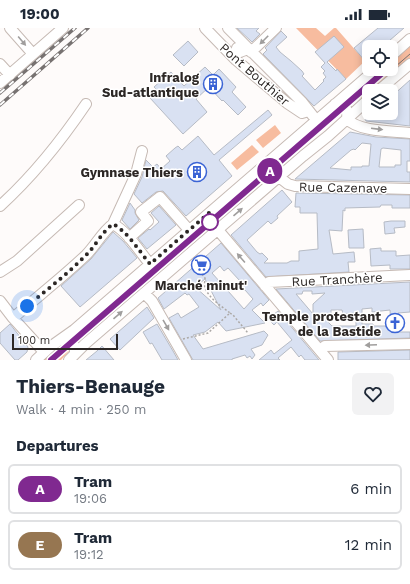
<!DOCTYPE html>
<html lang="en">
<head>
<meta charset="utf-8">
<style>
  :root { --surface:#fff; --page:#f2f2f3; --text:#1f2937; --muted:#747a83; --line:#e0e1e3 }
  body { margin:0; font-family:"Work Sans",sans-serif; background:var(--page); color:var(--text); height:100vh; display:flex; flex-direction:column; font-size:15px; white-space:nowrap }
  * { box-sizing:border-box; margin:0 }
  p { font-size:13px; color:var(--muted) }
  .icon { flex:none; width:22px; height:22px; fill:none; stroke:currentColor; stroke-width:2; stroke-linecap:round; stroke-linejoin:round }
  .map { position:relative; height:332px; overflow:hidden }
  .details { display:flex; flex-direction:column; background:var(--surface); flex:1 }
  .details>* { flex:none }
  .badge { padding:0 8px; border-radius:13px; font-size:14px; line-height:26px }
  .buttons { position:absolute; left:362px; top:12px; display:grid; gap:8px }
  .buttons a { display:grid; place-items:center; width:36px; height:36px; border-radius:6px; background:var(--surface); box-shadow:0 2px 10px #0003; font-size:20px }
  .scale { position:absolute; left:12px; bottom:10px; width:106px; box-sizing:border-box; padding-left:4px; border:2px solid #2c2725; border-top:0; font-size:11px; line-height:14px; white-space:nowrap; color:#2c2725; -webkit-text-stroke:3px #fff; paint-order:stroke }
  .you { position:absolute; width:20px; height:20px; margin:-10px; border:3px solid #fff; border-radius:50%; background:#1a73e8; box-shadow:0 0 0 6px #1a73e833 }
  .map>.badge { position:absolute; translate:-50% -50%; box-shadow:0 0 0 2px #fff }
  h2 { padding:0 16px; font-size:15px; line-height:36px }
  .round { display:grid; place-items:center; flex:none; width:42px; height:42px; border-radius:6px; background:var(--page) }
  .headline { display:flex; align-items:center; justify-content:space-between; height:68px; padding:0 16px }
  h1 { font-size:19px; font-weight:700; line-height:30px }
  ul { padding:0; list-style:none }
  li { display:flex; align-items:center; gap:12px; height:50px; margin:0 8px 6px; padding:0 8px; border:2px solid var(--line); border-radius:6px }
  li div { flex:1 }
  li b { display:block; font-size:15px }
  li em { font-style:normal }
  li .badge { min-width:44px; font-weight:700; text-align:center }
  .status { display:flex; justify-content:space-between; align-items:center; height:28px; padding:0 20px; background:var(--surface); direction:ltr }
  .status svg { height:11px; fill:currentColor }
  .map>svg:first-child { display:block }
  .green { fill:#f7bc9f }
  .building { fill:#d9e1f2; stroke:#b6bbc5; fill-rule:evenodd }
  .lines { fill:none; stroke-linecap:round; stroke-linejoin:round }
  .minor-casing { stroke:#c6bab4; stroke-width:12 }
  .path { stroke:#aca9a7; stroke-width:1.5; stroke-dasharray:2 2; stroke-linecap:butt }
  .minor { stroke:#fff; stroke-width:10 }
  .tram { stroke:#777271; stroke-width:1 }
  .rail-casing { stroke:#777271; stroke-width:3.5 }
  .rail { stroke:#fff; stroke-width:2; stroke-dasharray:6; stroke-linecap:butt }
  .oneway { fill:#a09e9d }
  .line-casing { stroke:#fff; stroke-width:9 }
  .line { stroke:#802990; stroke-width:6 }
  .walk { stroke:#2c2725; stroke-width:4; stroke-dasharray:0 7.2 }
  .stop-dot { fill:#fff; stroke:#802990; stroke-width:2 }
  .labels { text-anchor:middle; stroke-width:3; stroke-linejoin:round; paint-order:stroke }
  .street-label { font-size:13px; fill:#2c2725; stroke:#fff }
  .poi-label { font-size:13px; font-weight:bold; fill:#2c2725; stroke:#fff; text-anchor:end }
</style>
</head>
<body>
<div class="status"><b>19:00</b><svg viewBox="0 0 49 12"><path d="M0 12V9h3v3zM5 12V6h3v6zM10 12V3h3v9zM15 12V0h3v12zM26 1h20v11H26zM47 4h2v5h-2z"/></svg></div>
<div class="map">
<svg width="410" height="332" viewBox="0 0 410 332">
  <rect width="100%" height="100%" fill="#fefbfa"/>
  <path class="green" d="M296,0H316L325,8L334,0H336L365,33L346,51Z
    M410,16V31L373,63H369V66L362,72L355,63L381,41H391V32Z
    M275,97L281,105L263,120L256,112Z
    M252,117L259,124L237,142L231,135Z
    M62,317L67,318L69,323L61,332H44Z"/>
  <path class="building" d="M237,0H259L256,3L260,6L252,14Z
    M378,0H404L382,19H369V30L365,33L354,20Z
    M281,3L287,9L276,19L280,24L291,33L302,43L304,46L302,48L315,62L324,53L323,52L326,49L323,45L325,43L321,39L325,35L315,24L334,8L344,19L327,34L336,43L337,41L346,51L314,78L263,26L267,22L265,20Z
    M188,13L198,24L184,38L173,27Z
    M205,39L213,47L219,41L236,59L232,64L246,79L238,87L223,72L222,73L209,59L196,71L207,84L183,106L150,70L158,63L154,59L171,44L184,58Z
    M410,52V98L366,93L365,91L372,85H391V69Z
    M268,82L272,87L219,132L232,148L186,188L163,163L156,164L142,175L134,166L142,149L146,132L153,139L157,136L161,141L170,133L166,128L175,120L178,118L182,122L198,108L214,127Z
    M350,104L376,109L410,111V133H407V144H410V154L295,151ZM362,115L371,116L369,138H362V139H351V142L330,140L351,122L354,121L355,122ZM383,120L401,122V137H395V139H379L381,121Z
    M282,162L292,174L277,188L278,190L271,196L268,193L247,212L257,224L260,226L262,225L268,231L264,235H287L291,233H299V223L318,221L317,185H300V179H295L296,165L410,167V180H392V177H381L380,179L345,180V183L343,182L342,203L329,202L333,226L354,224L355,234H348L349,244L266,249L231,207Z
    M130,175L135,182V185L139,192L130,201L122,192Z
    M159,178L176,197L147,221L138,210L149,201L150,202L159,194L151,185Z
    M391,193H405V199L394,200L395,205L385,206L384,194Z
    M363,201L364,220H349L348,202Z
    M113,204L123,213L137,230L80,279L61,258L91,231Z
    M221,215L269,272L263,278L261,275L252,282L265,295L226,303L218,294L205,304L193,307L203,321L264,303L268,307L262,317L251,321L255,327L252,331L250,328L247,330L245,327L232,331V332H193L169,290L178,285L181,290L199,279L189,266L187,267L185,265L164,281L158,270ZM220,238L224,243L228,240L240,253L237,256L244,263L245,262L253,271L244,281L212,245ZM205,251L221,282L195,259Z
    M381,220V223H396V228L410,227V241H390V237L371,238L370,221Z
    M410,254V284L398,285L399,304H410V310L320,313L276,261ZM303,263H312V266L325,265L313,276V286L296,266H302ZM372,280V284L390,282L391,298H373V296H362V281ZM331,282H342L343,286L356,285V298H332L326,292L331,288Z
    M147,279L154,290L120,322L110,311Z
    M278,283L319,332H305L301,327L299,329L291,319L278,330L280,332H259L271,322L274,326L292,312L277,294L274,297L268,291Z
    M10,296L28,319L27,324L18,332H15L0,315V305Z
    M157,296L173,323L178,332H162L152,315L150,316L143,304Z
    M102,318L114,332H86L97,323Z
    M410,322V332H338V324Z"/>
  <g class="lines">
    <defs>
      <path id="minor" d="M10,0L33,26
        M205,0L236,32L287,75L302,85L309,83
        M228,0L302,74L313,88
        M237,20L240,24L248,21
        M251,24L276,0
        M391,28L410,11
        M0,36L10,47
        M0,55L63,0
        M378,63L410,36
        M335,76C346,76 348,81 347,91C359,104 393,103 410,105
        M279,149L288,156L295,158L410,161
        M0,178C33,148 61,113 86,76
        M113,196C128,204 139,223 150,236
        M218,202L328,332
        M129,210L148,193L141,184L160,169L189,202
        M0,244L17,233L79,177
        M265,258L269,254L410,247
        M144,265L152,273L186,332
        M0,273L13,290L44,324
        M13,290C37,269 63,249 86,227C96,217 102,204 113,196L136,146L142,123
        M60,312H67L72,314L75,320V326
        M320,322L325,318L410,316
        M36,332L50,319L74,302L376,41
        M69,332L85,316L303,128L328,108L369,71"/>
    </defs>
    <use href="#minor" class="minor-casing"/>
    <path class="path" d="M230,285L233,287L248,305
      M183,311L208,305L230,285C221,278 209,270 205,260C204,257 205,253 205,250L194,237"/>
    <use href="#minor" class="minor"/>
    <path class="tram" d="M56,332L410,26"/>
    <defs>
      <path id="rail" d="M0,65L75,0
        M0,77L88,0"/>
    </defs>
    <use href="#rail" class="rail-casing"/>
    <use href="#rail" class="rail"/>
  </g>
  <defs><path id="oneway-solid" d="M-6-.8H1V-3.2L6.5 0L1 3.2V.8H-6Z"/></defs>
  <g class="oneway">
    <use href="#oneway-solid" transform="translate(264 12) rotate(135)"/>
    <use href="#oneway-solid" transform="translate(22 13) rotate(50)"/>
    <use href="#oneway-solid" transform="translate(377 101) rotate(7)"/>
    <use href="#oneway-solid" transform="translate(238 184) rotate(-41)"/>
    <use href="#oneway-solid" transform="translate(241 230) rotate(-131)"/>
    <use href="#oneway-solid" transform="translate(118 287) rotate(-41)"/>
    <use href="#oneway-solid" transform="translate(166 297) rotate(60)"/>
    <use href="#oneway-solid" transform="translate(371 317) rotate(178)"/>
  </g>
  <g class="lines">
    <defs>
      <path id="line" d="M51,332L387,41"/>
    </defs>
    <use href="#line" class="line-casing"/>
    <use href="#line" class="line"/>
    <path class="walk" d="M27,278C48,261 70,244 89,224C97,215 103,203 113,196C128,204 139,223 150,236L210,184V194"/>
  </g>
  <defs>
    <symbol id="building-ring" viewBox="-11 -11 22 22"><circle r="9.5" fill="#fff" stroke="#3b64d5" stroke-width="1.5"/><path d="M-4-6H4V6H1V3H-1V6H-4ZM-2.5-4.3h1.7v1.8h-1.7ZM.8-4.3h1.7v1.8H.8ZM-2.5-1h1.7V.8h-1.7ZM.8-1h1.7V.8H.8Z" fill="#3b64d5"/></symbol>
    <symbol id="supermarket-ring" viewBox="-11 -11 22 22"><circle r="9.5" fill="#fff" stroke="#3b64d5" stroke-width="1.5"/><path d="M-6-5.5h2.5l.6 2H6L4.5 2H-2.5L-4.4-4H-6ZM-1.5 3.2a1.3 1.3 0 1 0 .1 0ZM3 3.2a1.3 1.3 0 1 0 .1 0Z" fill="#3b64d5"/></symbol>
    <symbol id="church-ring" viewBox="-11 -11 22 22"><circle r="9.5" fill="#fff" stroke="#3b64d5" stroke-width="1.5"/><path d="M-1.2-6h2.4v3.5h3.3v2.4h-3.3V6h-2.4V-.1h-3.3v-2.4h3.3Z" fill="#3b64d5"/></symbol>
  </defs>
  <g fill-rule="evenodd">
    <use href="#building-ring" x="202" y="45" width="22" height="22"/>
    <use href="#building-ring" x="186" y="133" width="22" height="22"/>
    <use href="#supermarket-ring" x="190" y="226" width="22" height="22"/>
    <use href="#church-ring" x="384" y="284" width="22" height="22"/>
  </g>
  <circle class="stop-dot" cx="210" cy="194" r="8"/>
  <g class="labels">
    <g class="street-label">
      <text transform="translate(255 46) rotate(41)" y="5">Pont Bouthier</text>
      <text transform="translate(343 159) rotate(1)" y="5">Rue Cazenave</text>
      <text transform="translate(337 251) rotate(-3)" y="5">Rue Tranchère</text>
    </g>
    <g class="poi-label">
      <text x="199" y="54">Infralog<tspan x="199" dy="15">Sud-atlantique</tspan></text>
      <text x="183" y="149">Gymnase Thiers</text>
      <text x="201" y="262" text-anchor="middle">Marché minut'</text>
      <text x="381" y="293">Temple protestant<tspan x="381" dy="15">de la Bastide</tspan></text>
    </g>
  </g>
</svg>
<div class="buttons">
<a><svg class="icon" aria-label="locate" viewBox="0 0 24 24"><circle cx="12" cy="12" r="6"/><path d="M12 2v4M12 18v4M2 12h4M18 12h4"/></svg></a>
<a><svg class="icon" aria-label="layers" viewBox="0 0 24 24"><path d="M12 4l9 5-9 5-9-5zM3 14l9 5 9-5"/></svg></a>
</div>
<div class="scale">100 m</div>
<div class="you" style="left:27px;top:278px"></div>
<b class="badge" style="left:270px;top:143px;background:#802990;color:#fff">A</b>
</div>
<section class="details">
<div class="headline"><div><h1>Thiers-Benauge</h1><p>Walk · 4 min · 250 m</p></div><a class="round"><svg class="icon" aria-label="heart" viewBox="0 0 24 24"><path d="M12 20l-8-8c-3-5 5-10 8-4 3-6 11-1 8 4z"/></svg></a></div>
<h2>Departures</h2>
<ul>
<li><span class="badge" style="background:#802990;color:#fff">A</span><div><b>Tram</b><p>19:06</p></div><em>6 min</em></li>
<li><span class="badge" style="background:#967651;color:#fff">E</span><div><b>Tram</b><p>19:12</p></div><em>12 min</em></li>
</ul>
</section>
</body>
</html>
